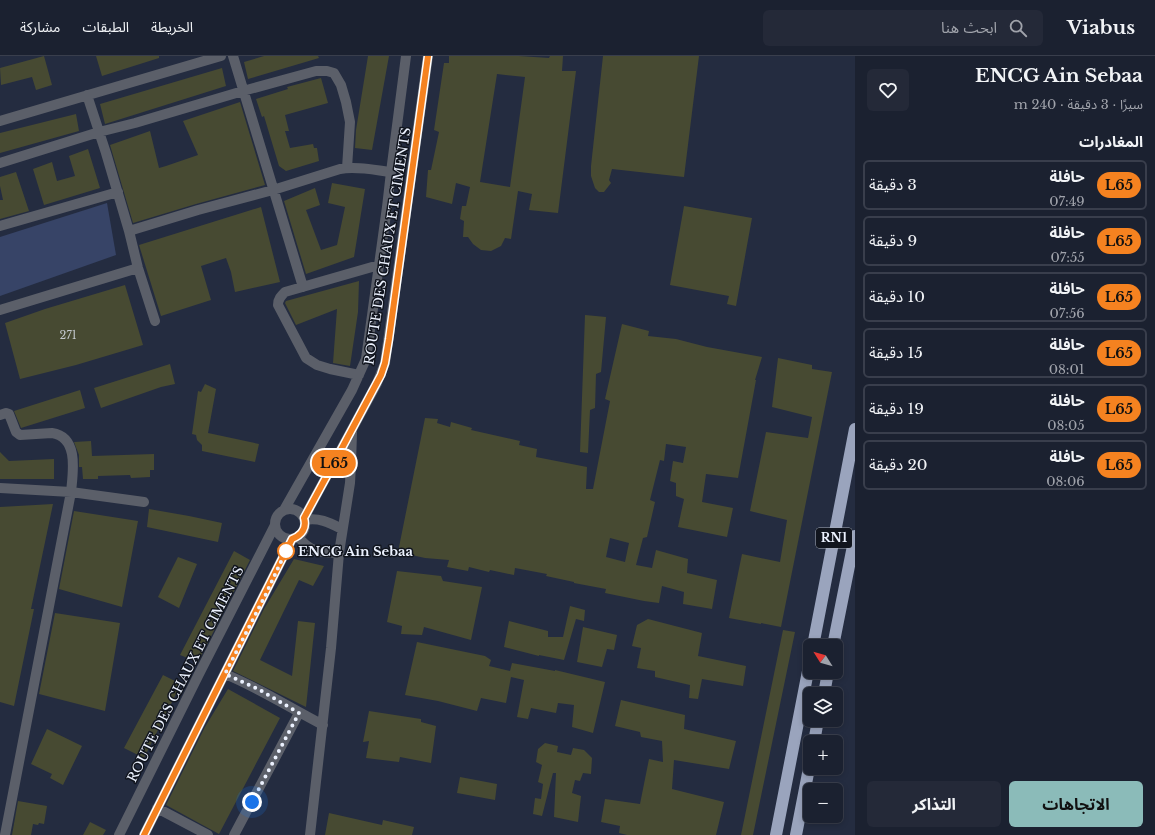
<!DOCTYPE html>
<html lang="ar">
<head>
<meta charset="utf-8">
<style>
  :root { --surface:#1b2130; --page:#242938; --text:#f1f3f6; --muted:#a0a3ab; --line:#393e4c; --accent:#8bbbb9 }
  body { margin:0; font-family:"Libre Baskerville","Noto Sans Arabic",serif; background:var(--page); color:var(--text); direction:rtl; height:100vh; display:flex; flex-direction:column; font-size:15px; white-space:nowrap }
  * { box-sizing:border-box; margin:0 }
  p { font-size:13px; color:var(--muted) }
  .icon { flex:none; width:22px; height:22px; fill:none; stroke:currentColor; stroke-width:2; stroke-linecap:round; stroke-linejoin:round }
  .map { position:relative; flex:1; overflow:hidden; direction:ltr }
  .details { display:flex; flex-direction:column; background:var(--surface); width:300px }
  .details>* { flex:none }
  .badge { padding:0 8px; border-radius:13px; font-size:14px; line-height:26px }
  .needle { width:26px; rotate:307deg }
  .controls { position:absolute; left:803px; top:583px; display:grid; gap:8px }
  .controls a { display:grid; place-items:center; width:40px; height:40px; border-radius:6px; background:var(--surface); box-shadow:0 2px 6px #0003,0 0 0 1px var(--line); font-size:20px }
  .you { position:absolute; width:20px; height:20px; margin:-10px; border:3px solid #fff; border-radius:50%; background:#1a73e8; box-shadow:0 0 0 6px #1a73e833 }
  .map>.badge { position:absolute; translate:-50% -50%; box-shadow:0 0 0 2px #fff }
  h2 { padding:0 12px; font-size:15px; line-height:36px }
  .round { display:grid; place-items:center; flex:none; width:42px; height:42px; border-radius:6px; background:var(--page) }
  .summary { display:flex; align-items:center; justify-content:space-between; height:68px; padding:0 12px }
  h1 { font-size:19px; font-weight:700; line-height:30px }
  .button { display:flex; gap:8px; margin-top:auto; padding:8px 12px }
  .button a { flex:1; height:46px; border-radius:6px; background:var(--accent); color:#111; font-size:16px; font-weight:700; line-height:46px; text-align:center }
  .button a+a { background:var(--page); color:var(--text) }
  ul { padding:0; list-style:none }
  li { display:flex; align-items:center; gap:12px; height:50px; margin:0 8px 6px; padding:0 4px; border:2px solid var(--line); border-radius:6px }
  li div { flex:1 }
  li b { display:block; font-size:15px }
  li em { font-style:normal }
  li .badge { min-width:44px; font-weight:700; text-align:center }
  header { display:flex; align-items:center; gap:24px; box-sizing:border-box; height:56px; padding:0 20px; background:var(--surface); border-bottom:1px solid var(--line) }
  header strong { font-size:19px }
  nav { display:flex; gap:22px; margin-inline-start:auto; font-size:14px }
  .search { width:280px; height:36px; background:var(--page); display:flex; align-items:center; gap:10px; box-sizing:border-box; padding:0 14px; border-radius:6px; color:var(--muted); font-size:15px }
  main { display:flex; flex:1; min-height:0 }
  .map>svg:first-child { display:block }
  .green { fill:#374467 }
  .building { fill:#474a32; fill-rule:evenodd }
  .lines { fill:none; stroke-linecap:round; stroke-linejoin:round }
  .minor { stroke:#5b5f69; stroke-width:10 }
  .highway { stroke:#9aa4bd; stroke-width:12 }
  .line-casing { stroke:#fff; stroke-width:9 }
  .line { stroke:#f58220; stroke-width:6 }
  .walk { stroke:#ecf2ff; stroke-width:4; stroke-dasharray:0 7.2 }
  .stop-dot { fill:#fff; stroke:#f58220; stroke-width:2 }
  .labels { text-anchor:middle; stroke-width:3; stroke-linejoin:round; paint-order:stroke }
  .number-label { font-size:11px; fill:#c3c8cc }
  .shield { fill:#11151e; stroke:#aab0bc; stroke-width:1 }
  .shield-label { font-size:12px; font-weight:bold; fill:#ecf2ff }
  .street-label { font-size:13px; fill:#ecf2ff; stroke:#11151e }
  .stop-label { font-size:13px; font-weight:bold; fill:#ecf2ff; stroke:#11151e; text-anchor:start }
</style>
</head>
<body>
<header>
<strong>Viabus</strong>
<div class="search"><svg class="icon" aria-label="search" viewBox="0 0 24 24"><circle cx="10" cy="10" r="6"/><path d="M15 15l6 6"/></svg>ابحث هنا</div>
<nav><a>الخريطة</a><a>الطبقات</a><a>مشاركة</a></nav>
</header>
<main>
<section class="details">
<div class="summary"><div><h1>ENCG Ain Sebaa</h1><p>سيرًا · 3 دقيقة · 240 m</p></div><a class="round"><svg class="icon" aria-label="heart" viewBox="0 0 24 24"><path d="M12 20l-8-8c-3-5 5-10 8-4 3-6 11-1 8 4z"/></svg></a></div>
<h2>المغادرات</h2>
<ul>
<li><span class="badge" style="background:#f58220;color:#111">L65</span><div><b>حافلة</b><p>07:49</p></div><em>3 دقيقة</em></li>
<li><span class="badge" style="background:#f58220;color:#111">L65</span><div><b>حافلة</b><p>07:55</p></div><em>9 دقيقة</em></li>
<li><span class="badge" style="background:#f58220;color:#111">L65</span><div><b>حافلة</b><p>07:56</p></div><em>10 دقيقة</em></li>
<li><span class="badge" style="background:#f58220;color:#111">L65</span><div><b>حافلة</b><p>08:01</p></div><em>15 دقيقة</em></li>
<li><span class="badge" style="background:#f58220;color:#111">L65</span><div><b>حافلة</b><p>08:05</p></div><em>19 دقيقة</em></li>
<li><span class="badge" style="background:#f58220;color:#111">L65</span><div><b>حافلة</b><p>08:06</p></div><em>20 دقيقة</em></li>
</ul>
<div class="button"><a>الاتجاهات</a><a>التذاكر</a></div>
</section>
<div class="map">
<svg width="855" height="779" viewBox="0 0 855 779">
  <rect width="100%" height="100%" fill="#242c40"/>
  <path class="green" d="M107,147L116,199L0,240V181Z"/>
  <path class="building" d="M44,0L52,29L36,34L32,21L1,29L0,12Z
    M96,0H159V2L102,20Z
    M264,0H318L319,2L248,23L244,6Z
    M368,0H389L372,94L355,92L356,74Z
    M449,0H519L549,2L550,0H563L562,15H576L558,157L529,154L532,138L518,135L511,183L505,182L501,190L491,195L481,194L473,188L468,181H463L464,165L460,163L462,150H466L470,131L456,127L452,148L426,141L428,114H431L439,76L434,74L444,7H449ZM497,18L525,21L510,131L480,126Z
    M603,0H699L684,121L612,113L609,124L611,127L604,136H599L595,132L591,120V110Z
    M222,12L226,30L105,68L100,48Z
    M321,22L328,47L285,59L289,75H285L290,92L313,88L314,92H317L319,105L286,115L279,110L264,60L262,61L256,43L288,33L287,31Z
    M240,46L265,129L196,148L133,167L110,89L150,75L159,112L166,110L198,99L183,65Z
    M76,58L79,75L0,97V77Z
    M88,93L100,132L44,149L33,113L52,106L57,125L75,120L69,100Z
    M16,116L29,155L0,163V144H3L0,130V121Z
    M332,127L365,133L354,201L306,218L284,145L315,132L320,149L306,154L321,194L337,189L345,151L328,147Z
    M684,150L752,162L736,250L727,248L729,240L670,229Z
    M261,151L280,226L235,236L231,216L226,202L201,210L211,244L161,260L139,189Z
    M359,225L358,256L350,310L333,307L337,253L296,269L285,247L286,245Z
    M125,229L143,289L76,309L20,323L5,267L45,253Z
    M585,259L606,261L601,316L596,318L595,352L590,354L588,397L580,396Z
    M622,268L649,275L648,280L676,283L707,291L762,301L755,324H756L738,422L706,418L702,446L733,452L727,481L678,471L684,443L676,440V427L670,425L673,405L683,407L686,391L666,388L664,405L660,404L650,444L655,446L647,481L643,482L636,509L652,512L656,494L688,503L687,517L717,524L712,553L683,548L684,536L662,530L659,547L644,545L605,537L606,533L574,527V526L546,520L547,518L515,512L514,519L490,514L489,516L469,511L468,515L447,511L449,504L425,502L398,496L425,362L438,363L437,367L450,371L451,366L472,372L471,374L520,385L519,389L537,393L536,401L587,411L586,433H593L610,345L605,343ZM610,482L629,487L625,506L606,501Z
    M778,302L812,309V313L832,316L781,571L761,567V568L729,562L742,498L780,506L787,464L750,455L766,376L808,382L812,361L772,351Z
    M170,308L175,328L161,331L101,352L94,332Z
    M205,328L216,333L208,377L259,388L255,406L202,395V389L197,384L196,379L192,378L198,335L201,336Z
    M80,334L85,352L21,372L14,355Z
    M91,385L92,400L154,398V414H150V421L131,422L130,419L98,420V423H83L82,411H79V399L74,386Z
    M0,396L9,405L54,403V423H0Z
    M53,448L31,553H34L14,650L0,646V451Z
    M149,453L189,460L222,467L218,486L147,471Z
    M74,455L138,465L122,551L59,533Z
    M234,495L250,504L198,606L180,599Z
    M178,501L197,508L179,552L158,541Z
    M294,503L324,510L313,530L299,524L260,604L292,620L298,565L315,567L306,651L233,615L264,553Z
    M397,515L441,520L443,525L482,531L471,584L424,571L422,579L401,578L402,570L387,566Z
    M570,550L585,554L584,565L576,563L564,604L539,599V600L504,591L509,565L548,575V581H563Z
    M55,557L120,567L105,655L39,638Z
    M648,563L702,577L698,600L746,610L743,630L702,623L698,643L689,642L690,629L655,621V615L637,612L641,592L632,590L637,569Z
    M583,571L617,579L614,594L607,593L602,611L577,606Z
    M783,574L795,576L753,779H741Z
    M417,586L485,600L491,604L489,610L510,615L512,607L555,615V614L605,626L593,677L572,671L574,649L558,647L556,657L531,652L528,663L517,661L524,624L511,621L506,647L481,642L477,655L438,645L405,639Z
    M163,619L181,628L144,702L124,692Z
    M228,633L280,662L219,778L166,749L205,671Z
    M621,644L685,659L684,673L736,685L729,713L674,704L672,733L724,746L716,779H627L619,777L620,770L601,766L605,743L640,748L649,703L663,706L662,685L641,681L640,676L615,670Z
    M369,655L421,663V666L436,670L431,707L400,701L399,706L366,702L369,685L363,686Z
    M47,673L82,690L63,729L50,722L52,718L31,708Z
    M545,687L558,690L557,696L571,699L573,692L584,694L592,702L591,718L583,717L580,725L575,724L572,737L581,740L578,766L554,761L556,717H553L542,760L533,758L535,742L541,743L543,728L538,726L542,709L536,706L538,693Z
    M460,721L497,728L495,744L457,737Z
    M18,745L47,750L44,768L39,767L38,769L33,768L31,779H12Z
    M329,757L382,769L383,764L414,771L412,779H325Z
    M90,766L106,774L103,779H83Z"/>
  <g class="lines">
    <path class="minor" d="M233,0L303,231
      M87,39L106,97L129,175L138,212L155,265
      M0,65L221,0
      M0,107L99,76L135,67L243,35L316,15H327L334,17L341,29L346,46L350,66L347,112
      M0,170L118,136
      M129,175L198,154L273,134L340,113C357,110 374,114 391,116
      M0,254L138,212
      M359,319L330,313L317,309L306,302L278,249C278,243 281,240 285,236L379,209
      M0,359L6,357L9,358L16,376L20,379L52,377C79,381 73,416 71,436L5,779
      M0,432L71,436L144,446
      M275 468a15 15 0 1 1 30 0a15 15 0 1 1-30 0Z
      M284,454L352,334L366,303L387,151L391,116L406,0
      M304,462L377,327L385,307L428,0
      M305,464C319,461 330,467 342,473
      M298,480C309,496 321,497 339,497
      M225,618C259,632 290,652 323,669
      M157,752L208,779
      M119,779L199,618L275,469
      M144,779L292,483
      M234,779L299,657
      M310,779L331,592L339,497L350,427L351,409L352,376"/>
    <path class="highway" d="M813,590L855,373
      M833,590L855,480
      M824,638L828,616
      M814,686L818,664
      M776,779L810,605
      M796,779L810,707"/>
  </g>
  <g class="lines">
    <defs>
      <path id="line" d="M144,779L292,483C302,479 307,472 304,462L342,392L381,319L385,307L389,283L428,0"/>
    </defs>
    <use href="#line" class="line-casing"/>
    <use href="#line" class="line"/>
    <path class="walk" d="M252,746L299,657L260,634L225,618L266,538L286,495"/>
  </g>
  <circle class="stop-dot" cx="286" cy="495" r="8"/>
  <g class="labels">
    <g class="number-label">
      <text x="68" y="283">271</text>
    </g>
    <rect class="shield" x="816" y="472" width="36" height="20" rx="3"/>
    <g class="shield-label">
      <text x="834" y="486">RN1</text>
    </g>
    <g class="street-label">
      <text transform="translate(387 190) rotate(-81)" y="5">ROUTE DES CHAUX ET CIMENTS</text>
      <text transform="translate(185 618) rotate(-63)" y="5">ROUTE DES CHAUX ET CIMENTS</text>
    </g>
    <g class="stop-label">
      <text x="298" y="500">ENCG Ain Sebaa</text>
    </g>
  </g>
</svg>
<div class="controls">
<a><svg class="needle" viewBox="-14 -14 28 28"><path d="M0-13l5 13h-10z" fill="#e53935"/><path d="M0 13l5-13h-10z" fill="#a0a3ab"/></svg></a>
<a><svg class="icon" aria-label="layers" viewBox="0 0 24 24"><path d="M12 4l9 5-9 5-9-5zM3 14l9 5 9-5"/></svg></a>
<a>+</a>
<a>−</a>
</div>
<div class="you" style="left:252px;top:746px"></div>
<b class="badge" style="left:334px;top:407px;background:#f58220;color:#111">L65</b>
</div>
</main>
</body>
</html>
